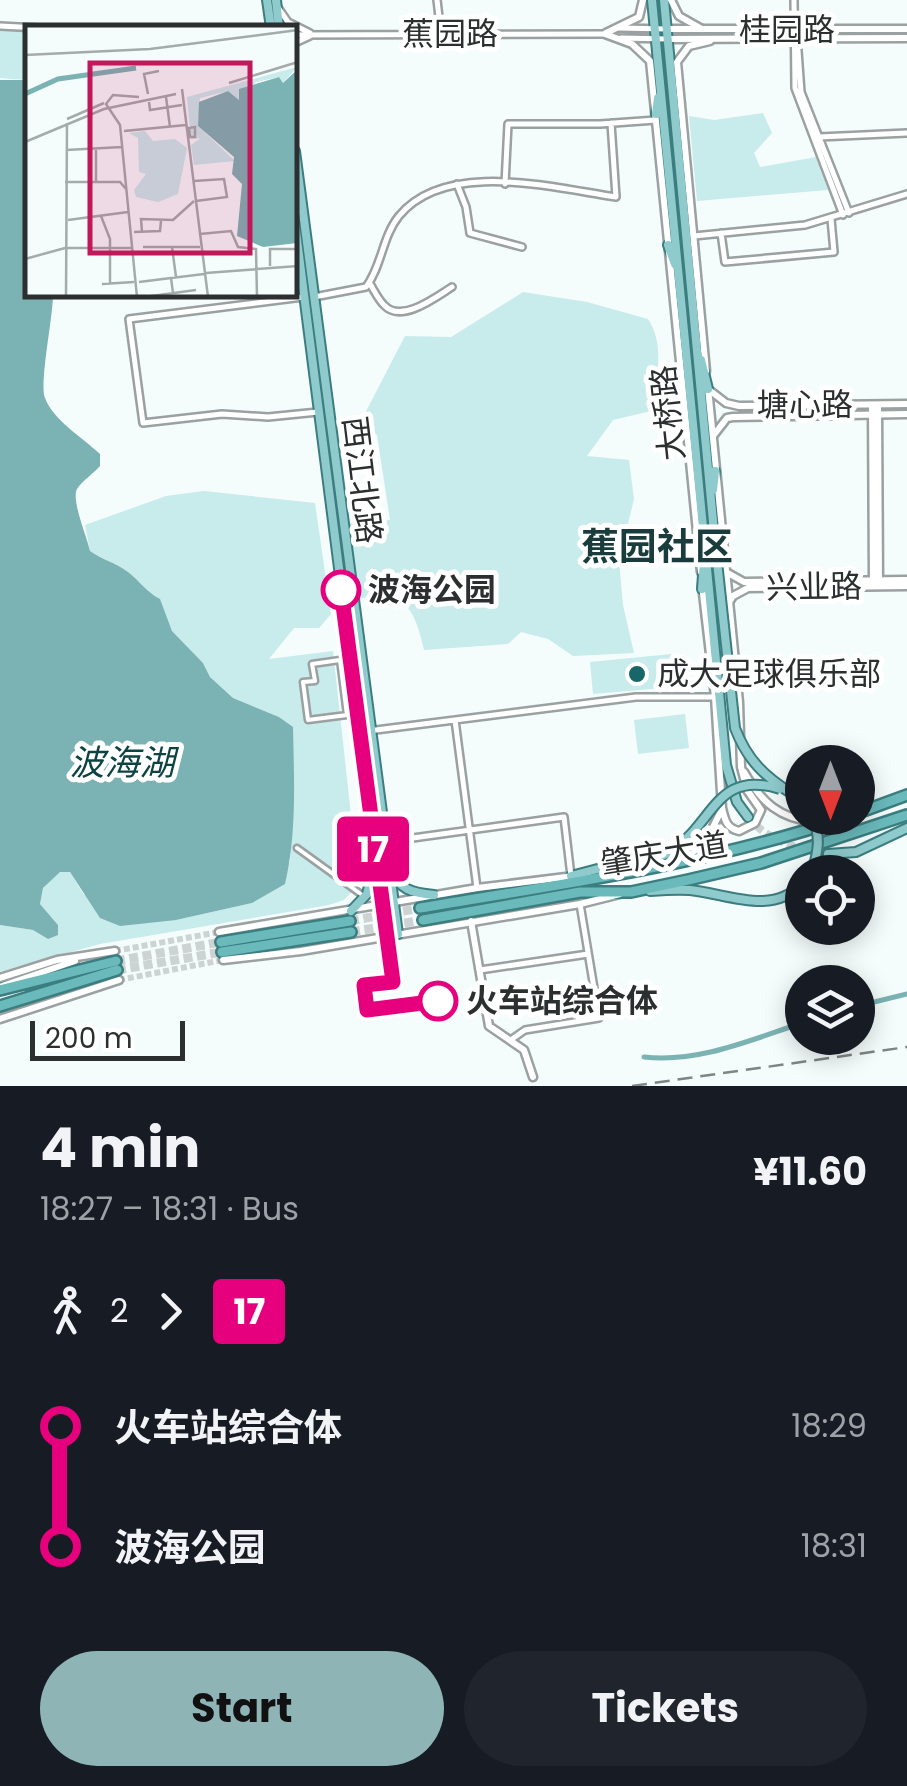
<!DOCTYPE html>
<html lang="en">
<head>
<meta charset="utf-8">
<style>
  :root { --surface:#171b24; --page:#20242c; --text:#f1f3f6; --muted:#9ea1a6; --accent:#8fb4b6 }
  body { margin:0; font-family:Poppins,"Noto Sans SC",sans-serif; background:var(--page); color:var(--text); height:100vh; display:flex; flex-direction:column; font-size:38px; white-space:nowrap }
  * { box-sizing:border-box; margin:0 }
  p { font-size:32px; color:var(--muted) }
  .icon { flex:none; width:55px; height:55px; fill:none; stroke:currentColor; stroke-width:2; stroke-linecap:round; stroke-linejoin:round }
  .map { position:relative; height:1086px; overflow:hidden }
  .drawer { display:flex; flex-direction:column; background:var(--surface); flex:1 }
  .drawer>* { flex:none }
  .badge { padding:0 20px; border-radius:8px; font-size:35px; line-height:65px }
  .needle { width:65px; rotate:180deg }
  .buttons { position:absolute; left:785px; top:745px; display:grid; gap:20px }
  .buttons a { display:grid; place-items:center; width:90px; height:90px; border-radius:50%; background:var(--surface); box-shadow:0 5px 25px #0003; font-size:50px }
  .scale { position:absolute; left:30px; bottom:25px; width:155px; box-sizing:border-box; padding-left:10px; border:5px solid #2c2f2f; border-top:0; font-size:28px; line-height:35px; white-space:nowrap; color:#2c2f2f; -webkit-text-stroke:8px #fff; paint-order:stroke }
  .map>.badge { position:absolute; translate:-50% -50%; box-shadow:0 0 0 5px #fff }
  .legs { display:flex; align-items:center; gap:15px; height:110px; padding:0 40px; font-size:32px }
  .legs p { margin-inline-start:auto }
  .overview { display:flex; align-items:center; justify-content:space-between; height:170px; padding:0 40px }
  h1 { font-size:55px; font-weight:700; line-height:75px }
  .cta { display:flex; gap:20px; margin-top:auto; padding:20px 40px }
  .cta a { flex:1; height:115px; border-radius:60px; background:var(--accent); color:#111; font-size:40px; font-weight:700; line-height:115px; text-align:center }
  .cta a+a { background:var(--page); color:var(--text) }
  ul { padding:0 40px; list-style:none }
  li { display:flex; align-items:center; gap:35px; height:120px; font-size:38px }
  li i { display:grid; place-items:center; width:15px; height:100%; margin:0 12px; background:currentColor }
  li i::after { content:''; width:25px; height:25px; margin:-12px; border:8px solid; border-radius:50%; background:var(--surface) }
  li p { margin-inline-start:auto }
  li:first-child i { background:linear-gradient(#0000 50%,currentColor 0) }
  li:last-child i { background:linear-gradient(currentColor 50%,#0000 0) }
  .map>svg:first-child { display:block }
  .green { fill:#c8ebeb }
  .water { fill:#7bb2b3 }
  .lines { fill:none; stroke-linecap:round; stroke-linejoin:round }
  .canal { stroke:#7bb2b3; stroke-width:5 }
  .tertiary-tunnel { stroke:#cdd3d3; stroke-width:6; stroke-dasharray:6 3; stroke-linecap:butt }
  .primary-tunnel { stroke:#cdd3d3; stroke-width:8; stroke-dasharray:8 4; stroke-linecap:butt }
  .trunk-tunnel { stroke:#cdd3d3; stroke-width:9; stroke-dasharray:9 4.5; stroke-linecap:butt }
  .pedestrian-casing { stroke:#9ba1a1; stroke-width:9 }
  .minor-casing { stroke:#9ba1a1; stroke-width:10 }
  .tertiary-casing { stroke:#9ba1a1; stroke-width:11 }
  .secondary-casing { stroke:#9ba1a1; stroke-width:11 }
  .primary-casing { stroke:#3c7e80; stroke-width:12 }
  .trunk-casing { stroke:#3c7e80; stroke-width:14 }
  .pedestrian { stroke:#fff; stroke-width:4 }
  .minor { stroke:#fff; stroke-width:5 }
  .tertiary { stroke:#fff; stroke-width:6 }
  .secondary { stroke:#fff; stroke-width:6 }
  .primary { stroke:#8fcbcd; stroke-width:8 }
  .trunk { stroke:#6ababc; stroke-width:9 }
  .rail { stroke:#7f8484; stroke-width:2.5; stroke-dasharray:15 8; stroke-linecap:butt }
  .primary-bridge-casing { stroke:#3c7e80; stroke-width:12; stroke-linecap:butt }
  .primary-bridge { stroke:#8fcbcd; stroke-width:8 }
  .line-1-casing { stroke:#fff; stroke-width:22 }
  .line-1 { stroke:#e6007e; stroke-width:15 }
  .stop-1-dot { fill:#fff; stroke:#e6007e; stroke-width:5 }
  .poi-dot { fill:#186668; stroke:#fff; stroke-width:4 }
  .labels { text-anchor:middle; stroke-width:10; stroke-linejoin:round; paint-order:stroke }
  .street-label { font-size:32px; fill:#2c2f2f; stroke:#fff }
  .stop-label { font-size:32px; font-weight:bold; fill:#2c2f2f; stroke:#fff; text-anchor:start }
  .poi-label { font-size:32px; fill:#2c2f2f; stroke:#fff; text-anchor:start }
  .water-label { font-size:35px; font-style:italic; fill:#0e4344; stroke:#fff }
  .quarter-label { font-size:38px; font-weight:bold; fill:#1a3c3d; stroke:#fff }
  .inset-river { fill:none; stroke:#7bb2b3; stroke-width:5 }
  .inset-road { fill:none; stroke:#a5aaaa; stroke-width:2.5 }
  .view { fill:#c2185b; fill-opacity:0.15; stroke:#c2185b; stroke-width:5 }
  .inset-edge { fill:none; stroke:#2c2f2f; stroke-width:5 }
</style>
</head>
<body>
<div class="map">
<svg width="907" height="1086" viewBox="0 0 907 1086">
  <rect width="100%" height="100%" fill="#f5fcfc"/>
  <path class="green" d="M0,28L27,29V80L0,78Z
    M763,113L772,133L754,153L760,167L816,157L828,190L697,201L689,116L714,120Z
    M523,292L587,302L648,319C666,346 656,380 651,411L613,420L587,456L629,460L634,499L619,561L623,605L634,653L573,656L548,639L521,632L508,644L424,650C413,602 404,592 354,599L345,524L390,520L377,435L360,423L405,336L451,337Z
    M204,491L315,503L331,614L319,628H294L269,659L333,651L357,870L356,887L344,900L329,905L100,944L0,972V925L33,930L48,939L58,925L40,904L43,888L59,872H70L84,895L176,920L252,903L290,862L294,779L292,727L279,717L233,698L210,677L203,663L172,631L160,600C146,592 140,581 128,572C117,563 102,560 90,551L85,525L166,496Z
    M682,653L685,686L593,694L590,662Z
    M685,714L689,748L638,754L634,720Z"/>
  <path class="water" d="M0,80H27L28,295H53C53,317 39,384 45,398C53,420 83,438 100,454V466C94,473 82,481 77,489C71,500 87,537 90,551C102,560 117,563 128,572C140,581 146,592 160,599L172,631L203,663L210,677L233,698L279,717L293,727C294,779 297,833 285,884L252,903L176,920L120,926L100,918L70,872H60L43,888L40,904L58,925V935L48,939L33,930L0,925Z"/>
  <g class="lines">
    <path class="canal" d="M858,1006L907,994
      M644,1057C699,1063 750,1040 802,1023"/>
    <path class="tertiary-tunnel" d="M115,951L219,932
      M119,980L223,960"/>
    <path class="primary-tunnel" d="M748,817C769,842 797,849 828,854"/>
    <path class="trunk-tunnel" d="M350,921L420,908
      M351,932L423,920
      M116,961L221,942
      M117,970L222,952"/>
    <defs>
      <path id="pedestrian" d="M340,660L347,715L308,720L303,682L315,681L312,664Z
        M297,848L365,897"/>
      <path id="minor" d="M437,0L441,34
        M794,0L795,88L843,215
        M277,6L288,22L310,33
        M0,26L39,28
        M619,28L667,29
        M295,35L605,34
        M797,37L801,92L849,213
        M621,38L668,39
        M295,43L310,36
        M819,137L907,133
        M457,184L466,207L470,233L522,247
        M505,184L508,124H600L656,120
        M721,233L725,262L834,252L831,219
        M694,236L805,225L907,194
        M370,284C374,290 378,299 384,305C401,324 436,297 452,287
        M303,297L129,319L143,423L222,414L268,417L318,412
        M314,297L366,287C382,266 382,237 399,216C446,159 553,188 616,197L611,123
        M455,720L477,888
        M360,732L636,697H715
        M384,842L564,817L571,876
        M480,970L588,954
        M512,1039L525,1030L599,1018L580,904"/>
      <path id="tertiary" d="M671,0L679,16L702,29
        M606,33L639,17L643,0
        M605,34L632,44L650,61L701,572
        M706,371L677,62L689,46L710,41
        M872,405L873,583
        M878,405L879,585
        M726,572L744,582L907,580
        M702,585L715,697L722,808C725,820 726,828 739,831L755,823L761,810L747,790L741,767L739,702L708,388
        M728,604L733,596L748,588L907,586
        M744,772C761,802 780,819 815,822
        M687,859L707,839L722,809
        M471,921L489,1026L524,1050L533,1077
        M219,932L477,888L574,876
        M223,960L301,951L580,904L620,894
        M0,978L57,960L115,951
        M2,986L75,961
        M0,1019L119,980"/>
      <path id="secondary" d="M668,29H907
        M668,39L907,38
        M708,389L726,403L739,406L907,404
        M713,436L727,418L733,417L907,414"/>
      <path id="primary" d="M267,0L271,28
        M276,0L279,28
        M652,0L726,765L737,802L748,817
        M664,0L715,543
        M656,114L658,98
        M295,151L398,934
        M295,224L386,936
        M668,245L675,264
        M701,360L708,389
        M713,490L715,471
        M702,589L704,561
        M828,854L856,852L907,828
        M390,869C400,890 412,893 434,895
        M571,876L605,867
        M650,891C663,890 677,889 690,890C728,894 771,916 802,884
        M351,911L367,894L373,870"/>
      <path id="trunk" d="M858,813L907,795
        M420,908C563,884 707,864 845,818
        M423,920L580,892H631L688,880L761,863L907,815
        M221,942L350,921
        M222,952L351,932
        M0,990L116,961
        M0,1006L117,970"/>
    </defs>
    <use href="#pedestrian" class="pedestrian-casing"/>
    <use href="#minor" class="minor-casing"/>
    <use href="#tertiary" class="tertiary-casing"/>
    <use href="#secondary" class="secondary-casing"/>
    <use href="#primary" class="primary-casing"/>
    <use href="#trunk" class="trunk-casing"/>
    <use href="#pedestrian" class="pedestrian"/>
    <use href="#minor" class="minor"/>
    <use href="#tertiary" class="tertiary"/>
    <use href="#secondary" class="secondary"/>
    <use href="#primary" class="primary"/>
    <use href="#trunk" class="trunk"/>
    <path class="rail" d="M632,1086L907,1047"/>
    <defs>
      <path id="primary-bridge" d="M715,543L735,728C747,760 765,777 794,795
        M605,867C627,863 654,863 673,850C714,822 717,769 780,789
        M812,872C818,852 821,838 813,818"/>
    </defs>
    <use href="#primary-bridge" class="primary-bridge-casing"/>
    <use href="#primary-bridge" class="primary-bridge"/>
  </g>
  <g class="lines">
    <defs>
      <path id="line-1" d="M341,590L393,982L364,985L367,1010L438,1001"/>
    </defs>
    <use href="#line-1" class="line-1-casing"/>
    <use href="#line-1" class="line-1"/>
  </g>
  <g class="stop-1-dot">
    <circle cx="341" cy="590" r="18"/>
    <circle cx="438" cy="1001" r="18"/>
  </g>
  <circle class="poi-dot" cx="637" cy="674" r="10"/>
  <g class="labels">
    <g class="street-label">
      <text x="787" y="41">桂园路</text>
      <text x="450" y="45">蕉园路</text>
      <text x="805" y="416">塘心路</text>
      <text transform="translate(668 413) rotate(-96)" y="11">大桥路</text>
      <text transform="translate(362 480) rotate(83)" y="11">西江北路</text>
      <text transform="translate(814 587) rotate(-1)" y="11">兴业路</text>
      <text transform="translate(664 854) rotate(-9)" y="11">肇庆大道</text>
    </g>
    <g class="stop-label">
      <text x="368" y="601">波海公园</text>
      <text x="466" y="1012">火车站综合体</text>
    </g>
    <g class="poi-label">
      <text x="657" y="685">成大足球俱乐部</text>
    </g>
    <g class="water-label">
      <text x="122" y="775">波海湖</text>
    </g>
    <g class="quarter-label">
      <text x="657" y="560">蕉园社区</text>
    </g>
  </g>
  <g transform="translate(25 25)">
    <rect width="272" height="272" fill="#f5fcfc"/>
    <path d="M272,42L258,58L254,52L231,57L214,75L203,66L175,73L173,101L210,136L169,140L166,120L176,113L166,114L162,72ZM120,106L128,116L150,114L162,123L153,169L133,177L111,172L109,165L121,149L114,147L113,113L104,108Z" fill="#c8ebeb"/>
    <path d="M272,45V218L238,222L212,211L217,159L207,149L209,132L173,101L174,77L203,66L214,75V64L254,52L258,58Z" fill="#7bb2b3"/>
    <path class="inset-river" d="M0,69L33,54L111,43"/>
    <path class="inset-road" d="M0,30L125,24L273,5M204,58L273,37M157,64L183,272M123,69L119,49L134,46M141,72L145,102M124,77L125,85L157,80M42,94L79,78M170,102V112H165L164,103ZM99,106L161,100M0,117L79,84L151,69M41,125L97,122M71,125V157M169,156L199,154L202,172L171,176M40,157H95L101,164M76,191L85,214V259M43,195L103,187M109,207L135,206L136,196M117,207L116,194L148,195L169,176M175,209L206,206L213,222L231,224L232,272M118,222H175M147,222L151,252M0,234L40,223H107M245,241V224H273M181,248L273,241M114,257L146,253M77,259L109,257M148,268L146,253L179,249M41,272L42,98M112,272L95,100L81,79L88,70L114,72M119,272L171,265"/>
    <path class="view" d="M65,38H225V228H65Z"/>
    <rect width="272" height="272" class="inset-edge"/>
  </g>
</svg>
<div class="buttons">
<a><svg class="needle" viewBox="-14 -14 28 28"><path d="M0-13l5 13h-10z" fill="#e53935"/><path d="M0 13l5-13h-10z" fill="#9ea1a6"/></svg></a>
<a><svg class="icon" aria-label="locate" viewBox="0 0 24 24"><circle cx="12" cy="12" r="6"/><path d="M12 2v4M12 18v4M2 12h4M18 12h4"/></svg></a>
<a><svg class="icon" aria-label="layers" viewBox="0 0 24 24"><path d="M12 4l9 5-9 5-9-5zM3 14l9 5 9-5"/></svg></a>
</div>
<div class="scale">200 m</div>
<b class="badge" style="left:373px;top:849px;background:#e6007e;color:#fff">17</b>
</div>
<section class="drawer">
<div class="overview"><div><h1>4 min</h1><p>18:27 – 18:31 · Bus</p></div><b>¥11.60</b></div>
<div class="legs"><svg class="icon" aria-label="walk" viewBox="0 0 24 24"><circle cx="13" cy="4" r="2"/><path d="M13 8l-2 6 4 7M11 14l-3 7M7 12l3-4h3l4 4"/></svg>2<svg class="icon" aria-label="forward" viewBox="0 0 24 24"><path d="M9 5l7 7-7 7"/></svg><b class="badge" style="background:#e6007e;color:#fff">17</b></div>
<ul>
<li><i style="color:#e6007e"></i><b>火车站综合体</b><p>18:29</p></li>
<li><i style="color:#e6007e"></i><b>波海公园</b><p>18:31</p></li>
</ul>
<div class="cta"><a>Start</a><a>Tickets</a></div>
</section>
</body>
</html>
